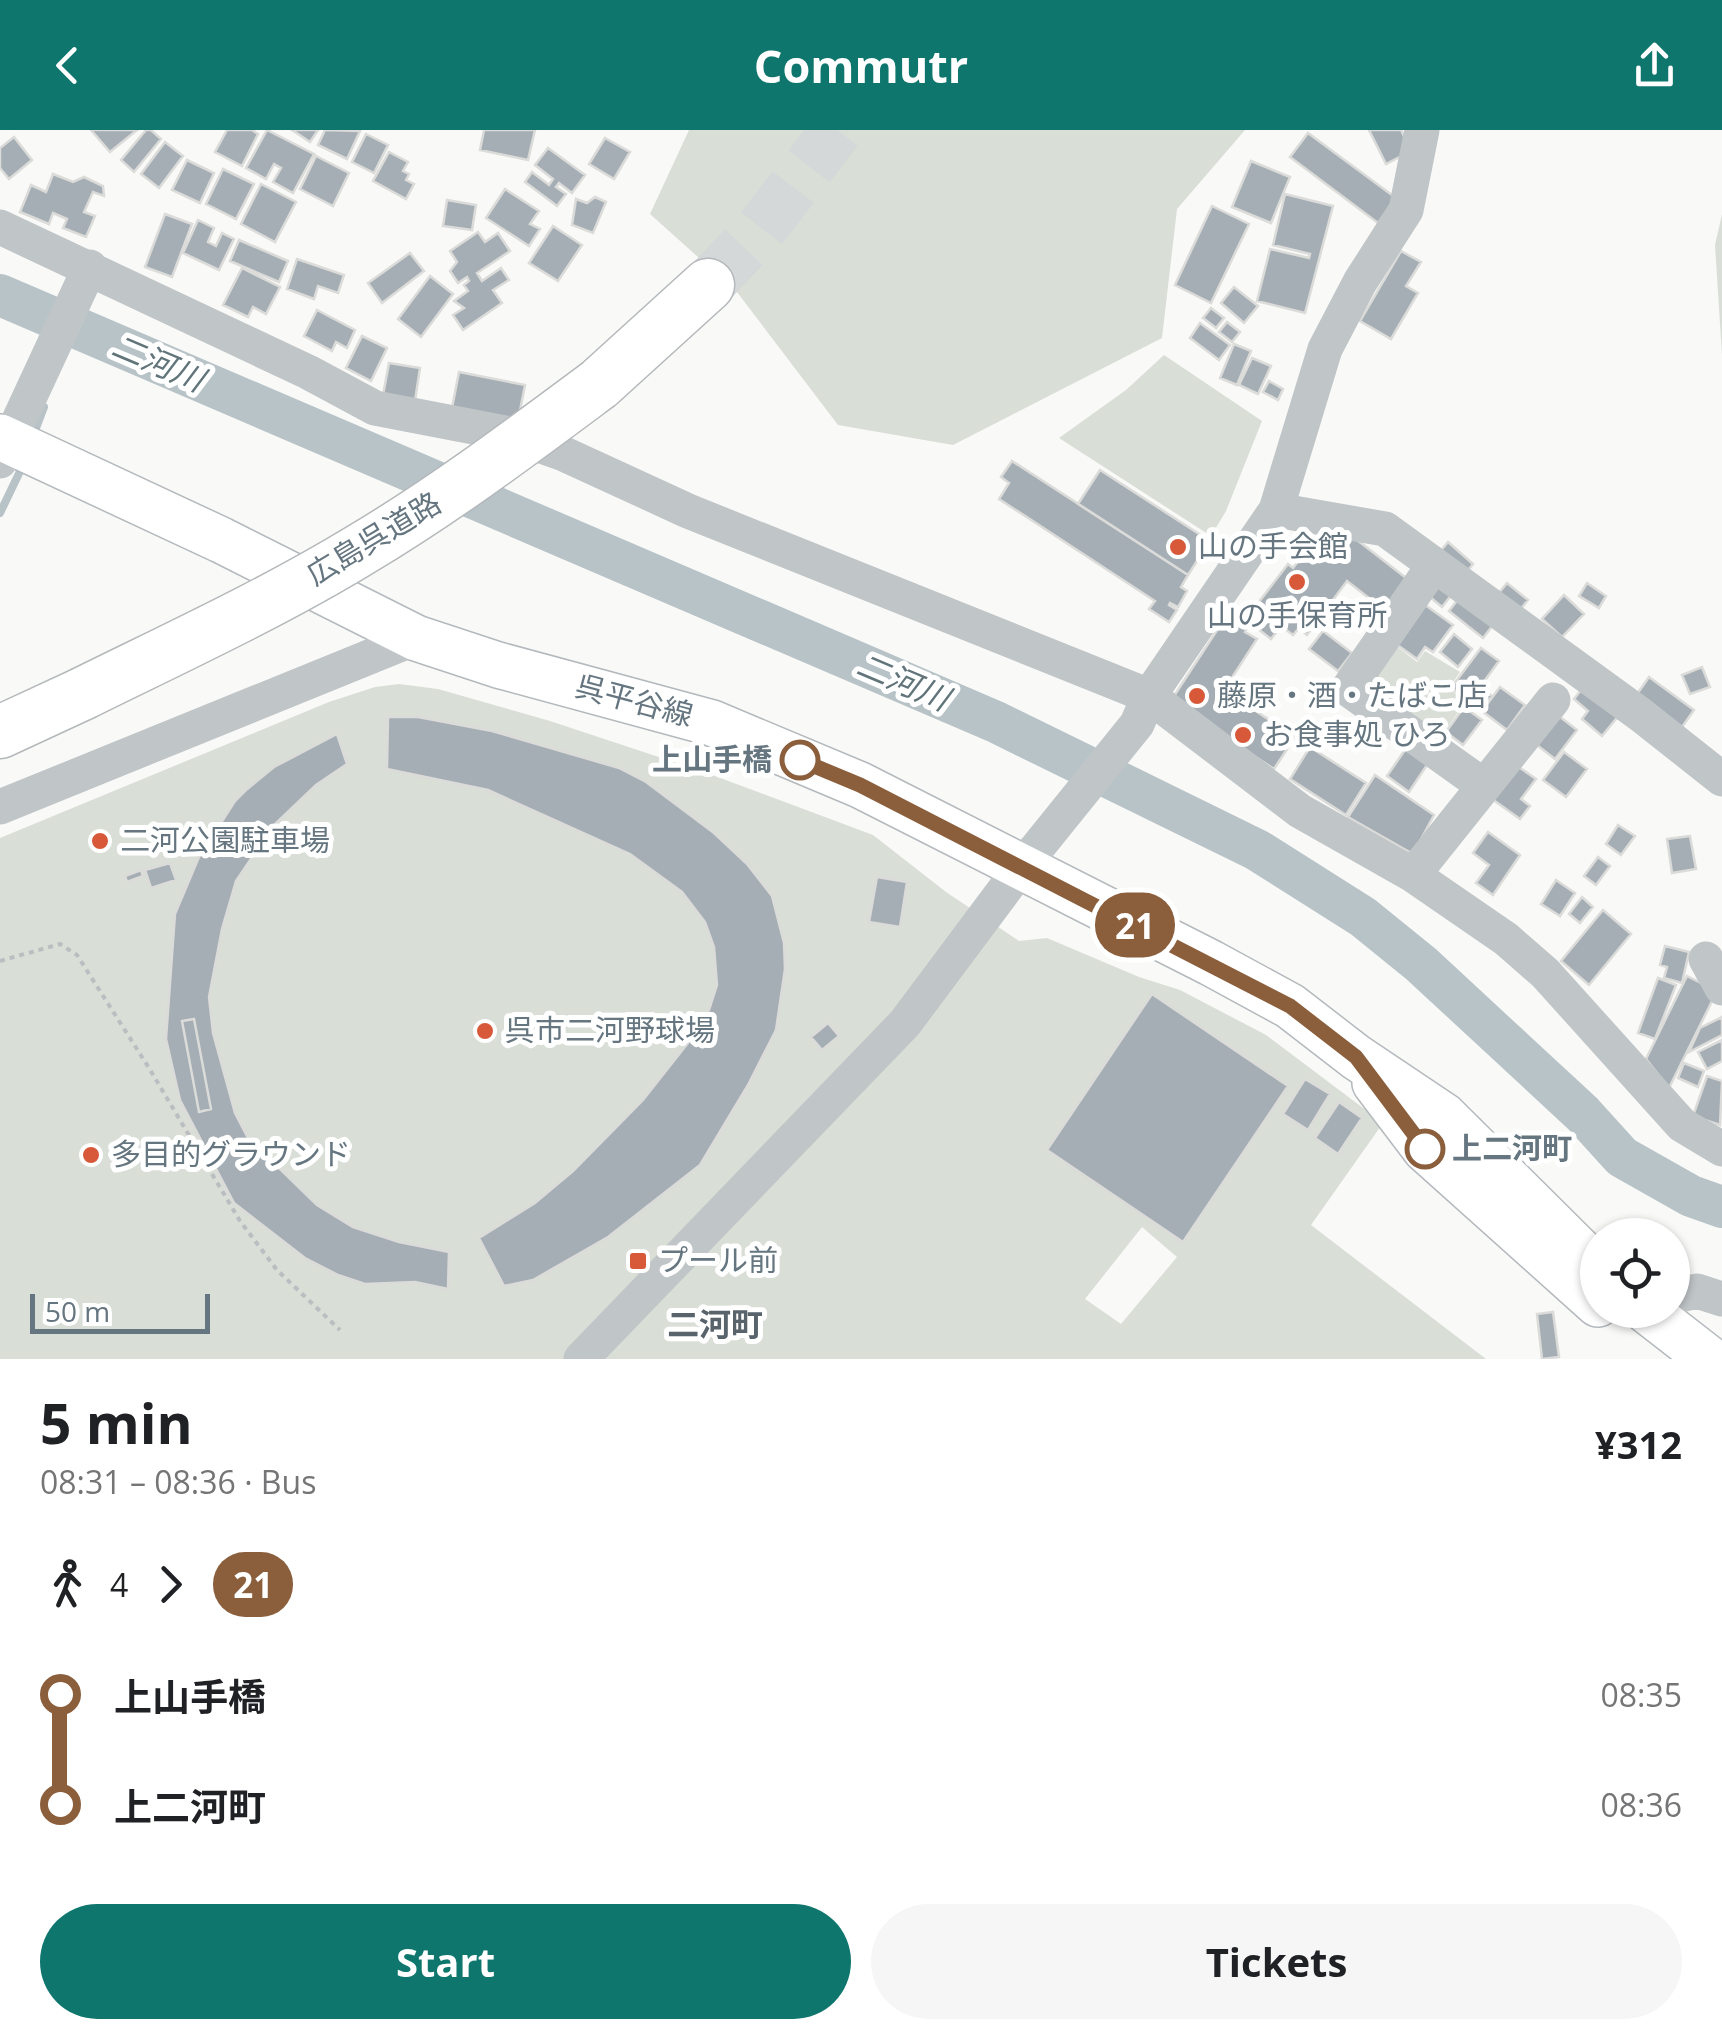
<!DOCTYPE html>
<html lang="en">
<head>
<meta charset="utf-8">
<style>
  :root { --surface:#fff; --page:#f6f6f6; --text:#202124; --muted:#757577; --accent:#0f766e }
  body { margin:0; font-family:"Open Sans","Noto Sans JP",sans-serif; background:var(--page); color:var(--text); height:100vh; display:flex; flex-direction:column; font-size:38px; white-space:nowrap }
  * { box-sizing:border-box; margin:0 }
  p { font-size:32px; color:var(--muted) }
  .icon { flex:none; width:55px; height:55px; fill:none; stroke:currentColor; stroke-width:2; stroke-linecap:round; stroke-linejoin:round }
  .map { position:relative; height:1229px; overflow:hidden }
  .details { display:flex; flex-direction:column; background:var(--surface); flex:1 }
  .details>* { flex:none }
  .badge { padding:0 20px; border-radius:32px; font-size:35px; line-height:65px }
  .tools { position:absolute; left:1580px; top:1088px; display:grid; gap:20px }
  .tools a { display:grid; place-items:center; width:110px; height:110px; border-radius:50%; background:var(--surface); box-shadow:0 2px 8px #0004; font-size:50px }
  .scale { position:absolute; left:30px; bottom:25px; width:180px; box-sizing:border-box; padding-left:10px; border:5px solid #667680; border-top:0; font-size:28px; line-height:35px; white-space:nowrap; color:#667680; -webkit-text-stroke:8px #fff; paint-order:stroke }
  .map>.badge { position:absolute; translate:-50% -50%; box-shadow:0 0 0 5px #fff }
  .legs { display:flex; align-items:center; gap:15px; height:110px; padding:0 40px; font-size:32px }
  .legs p { margin-inline-start:auto }
  .overview { display:flex; align-items:center; justify-content:space-between; height:170px; padding:0 40px }
  h1 { font-size:55px; font-weight:700; line-height:75px }
  .button { display:flex; gap:20px; margin-top:auto; padding:20px 40px }
  .button a { flex:1; height:115px; border-radius:60px; background:var(--accent); color:#fff; font-size:40px; font-weight:700; line-height:115px; text-align:center }
  .button a+a { background:var(--page); color:var(--text) }
  ul { padding:0 40px; list-style:none }
  li { display:flex; align-items:center; gap:35px; height:110px; font-size:38px }
  li i { display:grid; place-items:center; width:15px; height:100%; margin:0 12px; background:currentColor }
  li i::after { content:''; width:25px; height:25px; margin:-12px; border:8px solid; border-radius:50%; background:var(--surface) }
  li p { margin-inline-start:auto }
  li:first-child i { background:linear-gradient(#0000 50%,currentColor 0) }
  li:last-child i { background:linear-gradient(currentColor 50%,#0000 0) }
  header { display:flex; justify-content:space-between; align-items:center; height:130px; padding:0 40px; background:var(--accent); color:#fff; font-size:45px; font-weight:700 }
  .map>svg:first-child { display:block }
  .green { fill:#d9ded7; fill-rule:evenodd }
  .lines { fill:none; stroke-linecap:round; stroke-linejoin:round }
  .stream { stroke:#b8c3c8; stroke-width:8 }
  .river { stroke:#b8c3c8; stroke-width:42 }
  .building { fill:#a5aeb4; stroke:#dbdbd9; stroke-width:2.5 }
  .highway-tunnel { stroke:#d4d8d9; stroke-width:52; stroke-dasharray:52 26; stroke-linecap:butt }
  .major-casing { stroke:#b4b9bd; stroke-width:48 }
  .highway-casing { stroke:#b4b8bb; stroke-width:55 }
  .path { stroke:#bbbec0; stroke-width:4; stroke-dasharray:5 5; stroke-linecap:butt }
  .minor { stroke:#c0c5c8; stroke-width:35 }
  .major { stroke:#fff; stroke-width:45 }
  .highway { stroke:#fff; stroke-width:52 }
  .highway-bridge-casing { stroke:#b4b8bb; stroke-width:55; stroke-linecap:butt }
  .highway-bridge { stroke:#fff; stroke-width:52 }
  .line-1-casing { stroke:#fff; stroke-width:22 }
  .line-1 { stroke:#8b5e3c; stroke-width:15 }
  .poi-dot { fill:#d75939; stroke:#fff; stroke-width:4 }
  .stop-1-dot { fill:#fff; stroke:#8b5e3c; stroke-width:5 }
  .labels { text-anchor:middle; stroke-width:10; stroke-linejoin:round; paint-order:stroke }
  .street-label { font-size:30px; fill:#667680; stroke:#fff }
  .poi-label { font-size:30px; fill:#667680; stroke:#fff; text-anchor:start }
  .stop-label { font-size:30px; font-weight:bold; fill:#667680; stroke:#fff; text-anchor:end }
  .water-label { font-size:32px; font-style:italic; fill:#61747a; stroke:#fff }
  .neighbourhood-label { font-size:32px; font-weight:bold; fill:#58636b; stroke:#fff }
</style>
</head>
<body>
<header><svg class="icon" aria-label="back" viewBox="0 0 24 24"><path d="M15 5l-7 7 7 7"/></svg>Commutr<svg class="icon" aria-label="share" viewBox="0 0 24 24"><path d="M12 15V3M7 8l5-5 5 5M5 13v7h14v-7"/></svg></header>
<div class="map">
<svg width="1722" height="1229" viewBox="0 0 1722 1229">
  <rect width="100%" height="100%" fill="#f9f9f7"/>
  <path class="green" d="M689,0H1245L1177,79L1162,208L953,315L838,295L737,162L650,84Z
    M1722,84V225L1715,115Z
    M1164,225L1262,291L1226,381L1211,406L1059,308L1126,260Z
    M1386,508L1417,532L1425,521L1460,542L1449,558L1465,572L1434,617L1361,543Z
    M399,554L438,559L550,591L704,642L873,705L946,762L1019,811L1047,808L1139,847L1180,860L1266,905L1383,993L1311,1095L1486,1229H0V708L329,572L375,557ZM1142,1097L1177,1127L1121,1194L1085,1169Z"/>
  <g class="lines">
    <path class="stream" d="M33,306L44,277
      M0,383L24,333"/>
    <path class="river" d="M0,165L996,592L1257,720L1363,787L1421,834L1583,984L1622,1027L1691,1066L1722,1077"/>
  </g>
  <path class="building" d="M91,0H137L110,22Z
    M146,0H151L161,9L134,42L121,30Z
    M227,0H252L258,4L242,36L215,22Z
    M267,0L314,24L293,63L273,52L281,38L274,34L266,49L246,38Z
    M292,0H318L310,12Z
    M325,0L360,1L347,29L318,15Z
    M535,0L528,30L480,20L484,0Z
    M1369,0H1401L1411,21L1386,34Z
    M1308,3L1396,68L1378,93L1290,27Z
    M366,4L388,15L374,43L352,32Z
    M14,7L32,30L9,49L0,38V18Z
    M605,8L630,22L614,49L589,34Z
    M165,12L183,26L159,58L141,44Z
    M548,18L585,45L572,63L559,53L556,57L566,64L557,76L525,52L532,42L549,55L553,49L535,35Z
    M389,22L408,32L403,41L409,44L406,50L414,54L406,69L373,51Z
    M316,26L349,43L333,76L300,59Z
    M187,30L214,43L200,73L172,60Z
    M1251,31L1290,47L1271,93L1232,77Z
    M223,39L254,54L236,89L206,74Z
    M53,44L73,52L84,47L103,56L104,66L93,62L84,82L95,86L86,107L63,98L67,89L53,83L49,94L20,82L31,55L46,62Z
    M261,54L296,72L275,112L241,94Z
    M505,59L539,81L530,94L540,99L529,116L486,88Z
    M1285,64L1333,76L1305,183L1257,171L1270,119L1309,128L1310,124L1273,115Z
    M595,67L606,72L593,103L572,95L576,69L587,73Z
    M447,70L476,75L472,100L443,96Z
    M1212,76L1249,94L1211,173L1175,155Z
    M165,84L192,94L172,147L145,137Z
    M198,90L214,98L208,112L216,116L222,103L234,109L219,140L183,123Z
    M553,96L582,115L558,151L529,133Z
    M478,102L485,112L498,103L510,121L477,143L482,151L501,138L509,150L493,160L502,173L463,200L453,185L464,178L454,171L468,161L464,155L469,151L467,147L458,153L450,141L457,132L450,121Z
    M239,110L288,131L279,152L230,131Z
    M1401,121L1421,132L1406,156L1418,163L1391,209L1360,191Z
    M410,123L424,141L382,173L368,153Z
    M297,129L344,145L338,163L318,156L314,169L287,159Z
    M242,138L280,157L266,184L253,177L248,187L223,175Z
    M430,146L453,164L421,207L398,189Z
    M1234,157L1258,176L1244,193L1221,173Z
    M1211,178L1224,188L1216,198L1203,188Z
    M317,180L355,200L347,218L336,212L332,221L304,206Z
    M1227,192L1240,202L1232,212L1219,202Z
    M1200,193L1230,215L1219,230L1190,208Z
    M362,206L387,218L371,251L346,238Z
    M1234,214L1251,221L1237,255L1220,248Z
    M1252,228L1271,236L1258,264L1239,255Z
    M389,233L420,238L415,271L383,265Z
    M459,242L525,255L518,291L452,278Z
    M1269,251L1283,259L1278,270L1263,262Z
    M1012,331L1188,445L1181,457L1187,461L1178,477L1170,473L1169,475L1177,480L1169,492L1149,479L1155,471L999,369L1009,353L1001,347Z
    M1100,340L1210,411L1188,445L1078,374Z
    M1339,396L1410,451L1387,482L1347,451L1307,505L1299,498L1293,505L1281,496L1271,509L1258,499L1264,490L1252,481L1288,434L1293,438L1324,397Z
    M1448,412L1473,434L1464,446L1438,424Z
    M1438,444L1456,459L1442,477L1424,462Z
    M1507,453L1528,470L1519,481L1498,464Z
    M1587,453L1606,466L1599,478L1579,466Z
    M1463,463L1497,490L1483,508L1449,481Z
    M1564,465L1584,484L1562,507L1542,489Z
    M1417,469L1453,495L1433,522L1425,517L1417,529L1389,509Z
    M1236,484L1250,493L1245,502L1257,509L1224,560L1295,607L1274,639L1175,574L1174,566L1227,485Z
    M1323,501L1352,523L1338,541L1309,519Z
    M1454,504L1472,519L1458,537L1440,522Z
    M1481,518L1499,531L1480,557L1492,566L1481,581L1451,558Z
    M1702,537L1710,557L1690,564L1682,545Z
    M1649,547L1694,580L1680,600L1635,567Z
    M1585,555L1620,584L1602,606L1582,589L1588,581L1574,569Z
    M1500,557L1525,575L1507,600L1482,581Z
    M1464,577L1482,590L1463,615L1446,602Z
    M1555,583L1577,600L1555,629L1533,612Z
    M388,587H418L492,601L619,638L646,652L714,703L747,734L772,766L784,813L785,839L776,900L748,955L700,1035L608,1107L533,1150L504,1156L479,1108L535,1073L573,1041L643,970L695,904L709,880L717,855L714,817L705,792L682,762L630,724L488,660L387,639Z
    M337,604L347,634L316,655L274,695L236,751L222,799L209,867L213,903L235,983L248,1008L317,1075L353,1097L399,1112L449,1122L448,1159L415,1152L365,1154L338,1145L305,1128L234,1073L180,970L166,909L175,784L199,727L235,671L246,660L274,637Z
    M1310,617L1366,653L1346,685L1290,649Z
    M1407,617L1429,632L1409,662L1387,646Z
    M1564,622L1587,639L1566,667L1543,650Z
    M1516,635L1536,649L1521,669L1530,676L1520,689L1492,669Z
    M1375,645L1434,685L1413,724L1348,687Z
    M1618,695L1635,706L1621,725L1606,714Z
    M1488,702L1520,725L1493,765L1476,753L1489,735L1473,723Z
    M1690,706L1696,739L1672,743L1667,709Z
    M1598,727L1610,736L1596,755L1584,746Z
    M170,733L176,750L151,758L145,740Z
    M141,740L143,746L127,752L125,746Z
    M877,747L907,752L900,797L869,792Z
    M1556,750L1575,763L1560,786L1541,774Z
    M1582,767L1593,777L1580,793L1569,784Z
    M1603,780L1631,804L1589,855L1561,831Z
    M1665,816L1689,822L1682,853L1664,848L1667,837L1660,835Z
    M1687,846L1717,861L1669,958L1646,929Z
    M1658,848L1676,855L1655,909L1638,903Z
    M1152,864L1288,956L1183,1112L1047,1020Z
    M1722,887V905L1689,922L1700,898Z
    M194,889L211,979L199,982L182,891Z
    M828,893L839,906L822,920L811,907Z
    M1722,910V931L1707,939L1698,922Z
    M1684,933L1704,941L1698,957L1678,948Z
    M1707,946L1722,951L1720,995L1693,986Z
    M1305,949L1330,964L1308,1000L1283,984Z
    M1339,972L1362,988L1338,1024L1315,1008Z
    M1553,1182L1559,1227L1542,1229L1537,1184Z"/>
  <g class="lines">
    <path class="highway-tunnel" d="M708,155L761,99L837,0"/>
    <defs>
      <path id="major" d="M0,307L221,410L416,508L498,535L712,593L860,655L1211,833L1290,876L1356,927L1444,986L1598,1139
        M1375,953L1425,1019L1598,1174
        M1646,1180L1709,1229"/>
      <path id="highway" d="M599,254L708,155
        M0,602L82,564"/>
    </defs>
    <use href="#major" class="major-casing"/>
    <use href="#highway" class="highway-casing"/>
    <path class="path" d="M0,831L60,814L77,825L149,938L240,1091L277,1140L340,1200"/>
    <path class="minor" d="M0,97L308,242L375,278L505,303L564,324L688,381L1149,566L1300,681L1413,745L1506,809L1545,843L1682,995L1722,1019
      M0,331L90,137
      M1276,380L1385,399L1641,585L1722,649
      M1434,435L1348,559L1484,656
      M0,677L416,508
      M1413,745L1553,570
      M1706,829L1722,858
      M1672,1167L1697,1161L1722,1169
      M581,1229L905,893L1020,739L1137,594L1149,566L1276,380L1325,219L1360,152L1406,80L1422,0"/>
    <use href="#major" class="major"/>
    <use href="#highway" class="highway"/>
    <defs>
      <path id="highway-bridge" d="M82,564C175,518 271,474 360,420C444,370 521,312 599,254"/>
    </defs>
    <use href="#highway-bridge" class="highway-bridge-casing"/>
    <use href="#highway-bridge" class="highway-bridge"/>
  </g>
  <g class="lines">
    <defs>
      <path id="line-1" d="M800,630L860,655L1290,876L1356,927L1425,1019"/>
    </defs>
    <use href="#line-1" class="line-1-casing"/>
    <use href="#line-1" class="line-1"/>
  </g>
  <g class="poi-dot">
    <circle cx="1178" cy="417" r="10"/>
    <circle cx="1297" cy="452" r="10"/>
    <circle cx="1197" cy="566" r="10"/>
    <circle cx="1243" cy="605" r="10"/>
    <circle cx="100" cy="711" r="10"/>
    <circle cx="485" cy="901" r="10"/>
    <circle cx="91" cy="1025" r="10"/>
    <rect x="628" y="1121" width="20" height="20" rx="5"/>
  </g>
  <g class="stop-1-dot">
    <circle cx="800" cy="630" r="18"/>
    <circle cx="1425" cy="1019" r="18"/>
  </g>
  <g class="labels">
    <g class="street-label">
      <text transform="translate(374 409) rotate(-31)" y="10">広島呉道路</text>
      <text transform="translate(634 571) rotate(15)" y="10">呉平谷線</text>
    </g>
    <g class="poi-label">
      <text x="1198" y="427">山の手会館</text>
      <text x="1297" y="496" text-anchor="middle">山の手保育所</text>
      <text x="1217" y="576">藤原・酒・たばこ店</text>
      <text x="1263" y="615">お食事処 ひろ</text>
      <text x="120" y="721">二河公園駐車場</text>
      <text x="505" y="911">呉市二河野球場</text>
      <text x="111" y="1035">多目的グラウンド</text>
      <text x="658" y="1141">プール前</text>
    </g>
    <g class="stop-label">
      <text x="772" y="640">上山手橋</text>
      <text x="1452" y="1029" text-anchor="start">上二河町</text>
    </g>
    <g class="water-label">
      <text transform="translate(158 233) rotate(23)" y="11">二河川</text>
      <text transform="translate(903 552) rotate(23)" y="11">二河川</text>
    </g>
    <g class="neighbourhood-label">
      <text x="715" y="1206">二河町</text>
    </g>
  </g>
</svg>
<div class="tools">
<a><svg class="icon" aria-label="locate" viewBox="0 0 24 24"><circle cx="12" cy="12" r="6"/><path d="M12 2v4M12 18v4M2 12h4M18 12h4"/></svg></a>
</div>
<div class="scale">50 m</div>
<b class="badge" style="left:1135px;top:795px;background:#8b5e3c;color:#fff">21</b>
</div>
<section class="details">
<div class="overview"><div><h1>5 min</h1><p>08:31 – 08:36 · Bus</p></div><b>¥312</b></div>
<div class="legs"><svg class="icon" aria-label="walk" viewBox="0 0 24 24"><circle cx="13" cy="4" r="2"/><path d="M13 8l-2 6 4 7M11 14l-3 7M7 12l3-4h3l4 4"/></svg>4<svg class="icon" aria-label="forward" viewBox="0 0 24 24"><path d="M9 5l7 7-7 7"/></svg><b class="badge" style="background:#8b5e3c;color:#fff">21</b></div>
<ul>
<li><i style="color:#8b5e3c"></i><b>上山手橋</b><p>08:35</p></li>
<li><i style="color:#8b5e3c"></i><b>上二河町</b><p>08:36</p></li>
</ul>
<div class="button"><a>Start</a><a>Tickets</a></div>
</section>
</body>
</html>
